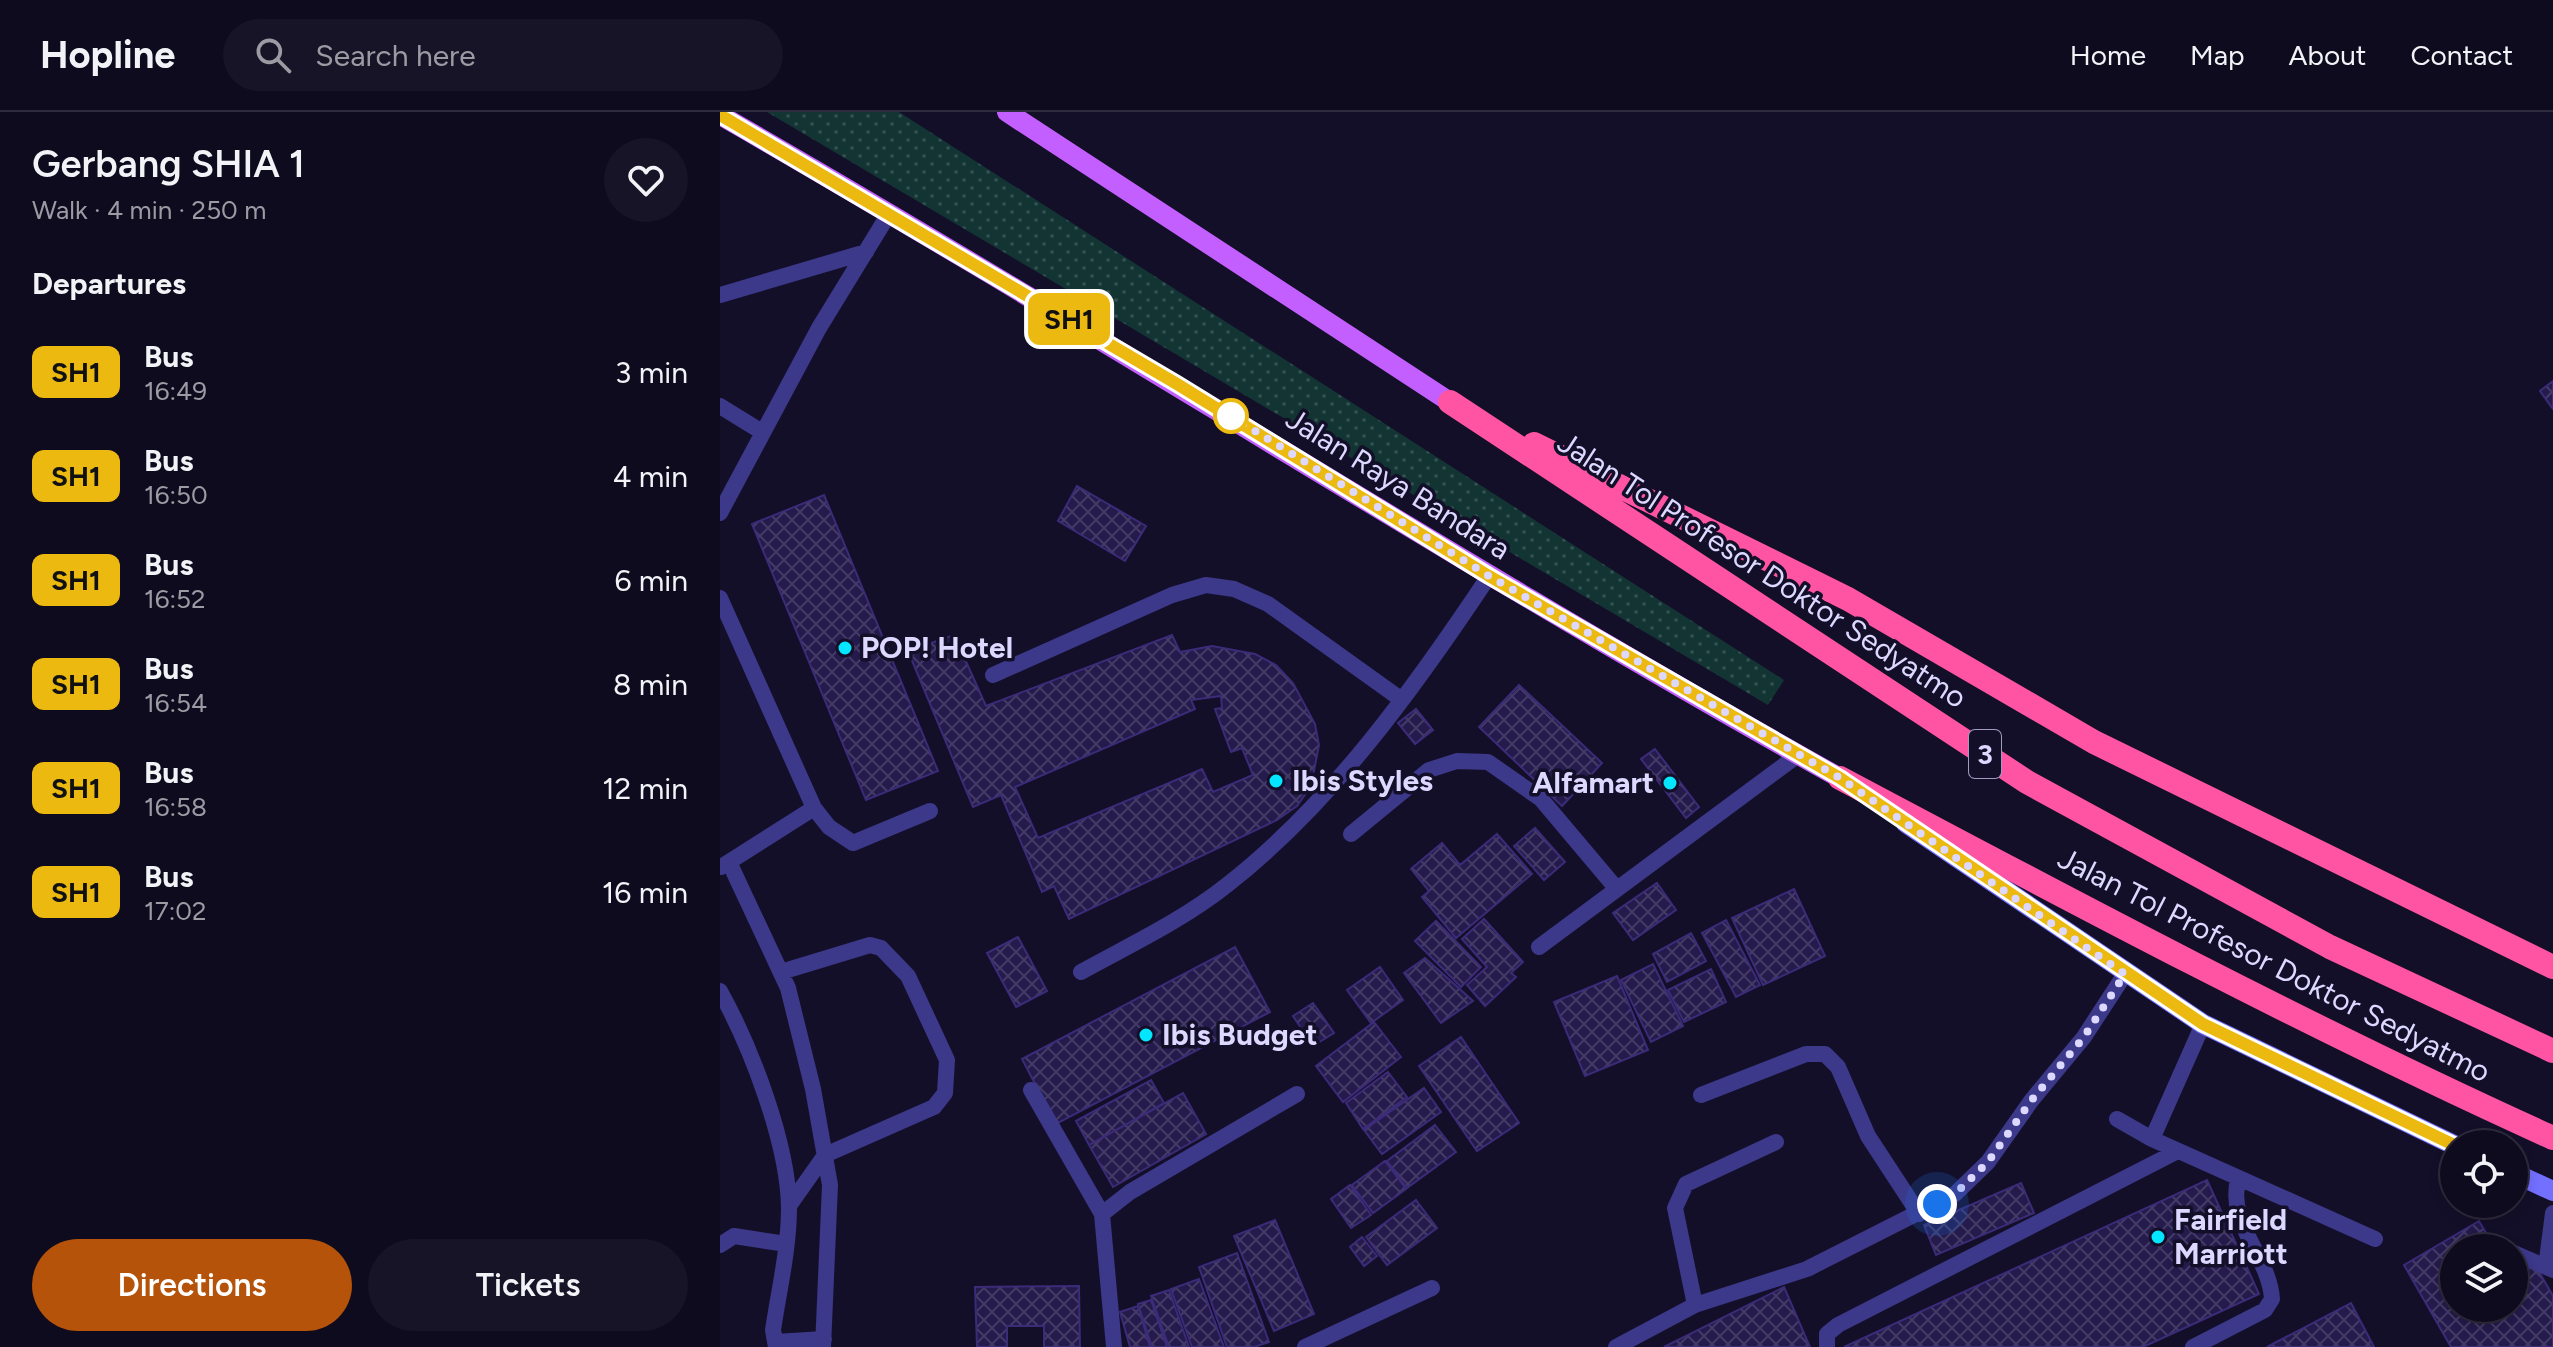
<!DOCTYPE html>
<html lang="en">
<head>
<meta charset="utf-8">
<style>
  :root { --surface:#0f0b1f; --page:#181428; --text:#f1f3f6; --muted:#9b9ba4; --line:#2f2b3d; --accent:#b45309 }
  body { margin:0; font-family:Figtree,sans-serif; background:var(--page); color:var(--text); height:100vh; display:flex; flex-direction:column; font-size:30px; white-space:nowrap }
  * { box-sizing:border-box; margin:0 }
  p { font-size:26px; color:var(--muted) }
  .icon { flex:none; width:44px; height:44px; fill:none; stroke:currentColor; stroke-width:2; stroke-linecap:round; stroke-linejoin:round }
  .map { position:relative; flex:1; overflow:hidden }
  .sheet { display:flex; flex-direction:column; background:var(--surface); width:720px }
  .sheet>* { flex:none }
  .badge { padding:0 16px; border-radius:12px; font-size:28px; line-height:52px }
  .fabs { position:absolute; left:1720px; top:1018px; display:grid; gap:16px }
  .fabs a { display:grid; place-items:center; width:88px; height:88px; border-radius:50%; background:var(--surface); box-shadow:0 4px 12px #0003,0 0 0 2px var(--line); font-size:40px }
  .you { position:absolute; width:40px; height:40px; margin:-20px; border:6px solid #fff; border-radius:50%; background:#1a73e8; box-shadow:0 0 0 12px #1a73e833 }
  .map>.badge { position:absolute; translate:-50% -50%; box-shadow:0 0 0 4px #fff }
  h2 { padding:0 32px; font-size:30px; line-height:72px }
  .round { display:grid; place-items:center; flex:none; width:84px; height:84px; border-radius:42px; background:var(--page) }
  .headline { display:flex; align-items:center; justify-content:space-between; height:136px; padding:0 32px }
  h1 { font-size:38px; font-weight:600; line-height:60px }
  .button { display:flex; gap:16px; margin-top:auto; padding:16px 32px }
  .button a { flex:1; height:92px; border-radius:48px; background:var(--accent); color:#fff; font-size:32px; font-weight:600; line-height:92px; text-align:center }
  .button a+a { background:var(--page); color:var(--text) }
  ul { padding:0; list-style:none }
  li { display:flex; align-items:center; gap:24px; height:104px; padding:0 32px }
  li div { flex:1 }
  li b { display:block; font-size:30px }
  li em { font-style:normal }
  li .badge { min-width:88px; font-weight:700; text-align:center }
  header { display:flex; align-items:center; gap:48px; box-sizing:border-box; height:112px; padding:0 40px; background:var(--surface); border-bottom:2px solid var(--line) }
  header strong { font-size:38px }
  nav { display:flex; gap:44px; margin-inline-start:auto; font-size:28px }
  .search { width:560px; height:72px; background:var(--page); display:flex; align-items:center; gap:20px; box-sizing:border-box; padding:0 28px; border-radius:44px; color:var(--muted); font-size:30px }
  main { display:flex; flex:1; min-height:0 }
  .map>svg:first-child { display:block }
  .grass { fill:url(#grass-dots) }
  .building { fill:url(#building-cross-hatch); stroke:#3b2b78; stroke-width:2; fill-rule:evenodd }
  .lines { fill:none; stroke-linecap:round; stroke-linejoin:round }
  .lane { stroke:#3c388a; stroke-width:16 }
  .secondary { stroke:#736fff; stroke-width:20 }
  .primary { stroke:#c45fff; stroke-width:20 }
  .highway { stroke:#ff53a4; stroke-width:24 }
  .line-casing { stroke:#fff; stroke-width:18 }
  .line { stroke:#ecb910; stroke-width:12 }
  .walk { stroke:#dcd8ff; stroke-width:8; stroke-dasharray:0 14.4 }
  .stop-dot { fill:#fff; stroke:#ecb910; stroke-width:4 }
  .poi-dot { fill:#04e5ff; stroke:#140f29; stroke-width:3 }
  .labels { text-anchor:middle; stroke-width:7; stroke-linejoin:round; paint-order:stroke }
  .shield { fill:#140f29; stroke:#a09cbf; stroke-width:2 }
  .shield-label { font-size:28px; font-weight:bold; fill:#dcd8ff }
  .street-label { font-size:30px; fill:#dcd8ff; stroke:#140f29 }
  .poi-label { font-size:30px; font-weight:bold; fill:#dcd8ff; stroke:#140f29; text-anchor:start }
</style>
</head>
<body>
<header>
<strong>Hopline</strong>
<div class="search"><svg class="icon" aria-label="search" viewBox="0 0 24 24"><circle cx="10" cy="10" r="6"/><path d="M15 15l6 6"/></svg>Search here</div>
<nav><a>Home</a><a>Map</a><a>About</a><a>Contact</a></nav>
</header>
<main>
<section class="sheet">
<div class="headline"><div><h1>Gerbang SHIA 1</h1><p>Walk · 4 min · 250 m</p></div><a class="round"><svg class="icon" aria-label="heart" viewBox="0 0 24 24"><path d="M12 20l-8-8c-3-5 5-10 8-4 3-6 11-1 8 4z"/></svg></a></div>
<h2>Departures</h2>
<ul>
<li><span class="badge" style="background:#ecb910;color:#111">SH1</span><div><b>Bus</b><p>16:49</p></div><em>3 min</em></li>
<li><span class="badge" style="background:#ecb910;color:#111">SH1</span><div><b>Bus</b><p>16:50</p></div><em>4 min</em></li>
<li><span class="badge" style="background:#ecb910;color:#111">SH1</span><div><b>Bus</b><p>16:52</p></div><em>6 min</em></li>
<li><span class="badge" style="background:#ecb910;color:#111">SH1</span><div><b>Bus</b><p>16:54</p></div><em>8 min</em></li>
<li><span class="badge" style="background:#ecb910;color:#111">SH1</span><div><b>Bus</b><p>16:58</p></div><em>12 min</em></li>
<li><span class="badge" style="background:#ecb910;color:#111">SH1</span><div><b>Bus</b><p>17:02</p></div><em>16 min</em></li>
</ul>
<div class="button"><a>Directions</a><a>Tickets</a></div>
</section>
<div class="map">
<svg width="1833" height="1235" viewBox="0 0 1833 1235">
  <defs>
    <pattern id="grass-dots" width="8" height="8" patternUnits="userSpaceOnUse" patternTransform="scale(2)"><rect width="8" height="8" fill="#123433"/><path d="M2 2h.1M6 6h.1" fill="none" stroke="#345152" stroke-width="1.8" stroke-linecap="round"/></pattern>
    <pattern id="building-cross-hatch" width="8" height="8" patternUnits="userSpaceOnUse" patternTransform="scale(2)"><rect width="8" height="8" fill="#241a4b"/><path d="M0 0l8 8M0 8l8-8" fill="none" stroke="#433b66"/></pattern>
  </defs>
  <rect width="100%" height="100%" fill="#140f29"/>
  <path class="grass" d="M47,0H179L1064,568L1048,593Z"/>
  <path class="building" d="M1833,269V297L1820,279Z
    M357,374L426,414L405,449L338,409Z
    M104,383L218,659L146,688L32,412Z
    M234,523L266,594L452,523L460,540L492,534L535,542L556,553L573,571L595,612L599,633L591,674L577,694L557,708L349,807L334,774L322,780L281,683L253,695L188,539ZM501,584L502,596L495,597L511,640L522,636L533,663L493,680L482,657L318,726L295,675L475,597L471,588Z
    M799,573L882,651L842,694L759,615Z
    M696,597L713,618L695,632L678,611Z
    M935,637L979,695L966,706L921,647Z
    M815,716L845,750L824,768L794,734Z
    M777,722L812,762L736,826L702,785L709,779L691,757L722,731L740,753Z
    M937,771L956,798L913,828L893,801Z
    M1074,777L1105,844L1043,873L1012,806Z
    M764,807L803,850L791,861L796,865L765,894L747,873L767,855L742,827Z
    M1006,808L1040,873L1016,885L982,821Z
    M716,809L761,855L741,875L695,829Z
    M971,821L986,849L947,870L933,842Z
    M298,825L327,879L296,895L267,841Z
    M515,835L550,900L336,1012L302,947Z
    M705,846L753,889L721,911L684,861Z
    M933,852L963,914L931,930L901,868Z
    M660,855L683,888L651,911L627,878Z
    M991,857L1006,890L964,910L948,878Z
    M897,864L928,938L865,964L834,890Z
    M593,891L614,921L593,934L573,904Z
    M654,910L681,945L623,990L596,954Z
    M741,925L799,1011L757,1039L699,954Z
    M668,960L687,985L643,1017L626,991Z
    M431,968L444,991L369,1033L356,1009Z
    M704,976L721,1000L662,1042L644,1018Z
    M463,981L486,1022L393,1075L369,1033Z
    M715,1013L736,1040L687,1076L667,1049Z
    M665,1049L686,1077L653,1101L632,1073Z
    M1487,1068L1539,1182L1423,1235H1124Z
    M1301,1071L1314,1101L1216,1143L1204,1113Z
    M630,1073L651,1103L631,1116L611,1087Z
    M696,1088L717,1116L667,1153L646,1125Z
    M555,1108L594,1202L554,1219L514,1124Z
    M1759,1109L1775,1136H1734V1196H1794V1166L1815,1153L1833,1184V1235H1731L1684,1153Z
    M642,1125L657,1144L644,1154L630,1135Z
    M517,1141L549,1230L534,1235H507L479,1155Z
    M479,1167L504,1235H472L451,1177Z
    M359,1174L360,1235H324V1214H287V1235H257L255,1175Z
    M1064,1175L1090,1235H944Z
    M449,1178L469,1235H449L431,1184Z
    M431,1188L447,1235H432L418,1192Z
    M1631,1191L1654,1235H1547Z
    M418,1194L430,1235H410L400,1200Z"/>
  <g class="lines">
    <path class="lane" d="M0,183L146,140
      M0,294L42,320
      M0,401L99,216L170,100
      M0,486L94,696
      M273,563L452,483L486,473L514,477L548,492L682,588
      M631,722L709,658L737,649L768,650L821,687L896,776
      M9,750L68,876L93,977L110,1073L103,1235
      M1,755L94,696L109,715L133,731L210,699
      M819,835L1078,643
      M61,860L150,833L161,836L188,864L227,948L225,981L214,995L105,1043L69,1094
      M361,860C410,833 463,808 507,773C613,690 695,575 769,464
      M0,879C31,935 68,1031 69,1096C69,1136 59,1178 53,1218L56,1235
      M1483,912L1432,1027L1655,1127
      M311,978L382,1102
      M981,983L1086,942H1105L1118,955L1148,1024L1199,1102
      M1397,1007L1432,1027
      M0,1133L14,1124L66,1132
      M1782,1135L1783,1136
      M1794,1141L1833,1158
      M1826,1155L1833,1101
      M975,1193L955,1096L966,1072L1056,1030
      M55,1230L104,1227
      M394,1235L382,1102L410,1080L577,982
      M585,1235L712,1176
      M896,1235L975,1193L1087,1157L1235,1082L1268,1050L1311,989L1364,925L1405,862
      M1107,1235V1222L1118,1213L1456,1040
      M1473,1235L1545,1198L1552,1187C1549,1143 1507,1113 1518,1068"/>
    <path class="secondary" d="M1186,711L1483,912L1734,1033
      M1794,1061L1833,1079"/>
    <path class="primary" d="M287,0L730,290
      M0,3C377,219 741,455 1120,666"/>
    <path class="highway" d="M730,290L1307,670L1610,835L1833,939
      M814,332L1128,487L1374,630L1833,855
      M1120,666C1355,791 1590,916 1833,1026"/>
  </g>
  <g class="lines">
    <defs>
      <path id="line" d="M0,3L457,272L769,464L1120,666L1483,912L1734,1033"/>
    </defs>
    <use href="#line" class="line-casing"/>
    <use href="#line" class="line"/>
    <path class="walk" d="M511,304L769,464L1120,666L1405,862L1364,925L1311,989L1268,1050L1235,1082L1217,1092"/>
  </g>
  <circle class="stop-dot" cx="511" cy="304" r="16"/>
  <g class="poi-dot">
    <circle cx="125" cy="536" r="8"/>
    <circle cx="556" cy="669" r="8"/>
    <circle cx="950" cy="671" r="8"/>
    <circle cx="426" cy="923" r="8"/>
    <circle cx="1438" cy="1125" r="8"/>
  </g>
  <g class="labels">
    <rect class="shield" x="1249" y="618" width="32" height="48" rx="6"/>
    <g class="shield-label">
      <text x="1265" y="652">3</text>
    </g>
    <g class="street-label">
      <text transform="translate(678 372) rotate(32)" y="10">Jalan Raya Bandara</text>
      <text transform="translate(1042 458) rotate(33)" y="10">Jalan Tol Profesor Doktor Sedyatmo</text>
      <text transform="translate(1554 853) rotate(27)" y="10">Jalan Tol Profesor Doktor Sedyatmo</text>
    </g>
    <g class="poi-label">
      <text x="141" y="546">POP! Hotel</text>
      <text x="572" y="679">Ibis Styles</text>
      <text x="934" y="681" text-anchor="end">Alfamart</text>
      <text x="442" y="933">Ibis Budget</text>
      <text x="1454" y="1118">Fairfield<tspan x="1454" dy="34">Marriott</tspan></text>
    </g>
  </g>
</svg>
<div class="fabs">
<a><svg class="icon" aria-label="locate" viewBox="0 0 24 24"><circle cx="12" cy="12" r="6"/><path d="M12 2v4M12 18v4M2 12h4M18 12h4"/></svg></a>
<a><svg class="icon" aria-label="layers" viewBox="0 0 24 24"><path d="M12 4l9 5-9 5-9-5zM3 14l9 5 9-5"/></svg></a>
</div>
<div class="you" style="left:1217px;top:1092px"></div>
<b class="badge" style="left:349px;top:207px;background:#ecb910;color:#111">SH1</b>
</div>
</main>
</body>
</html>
